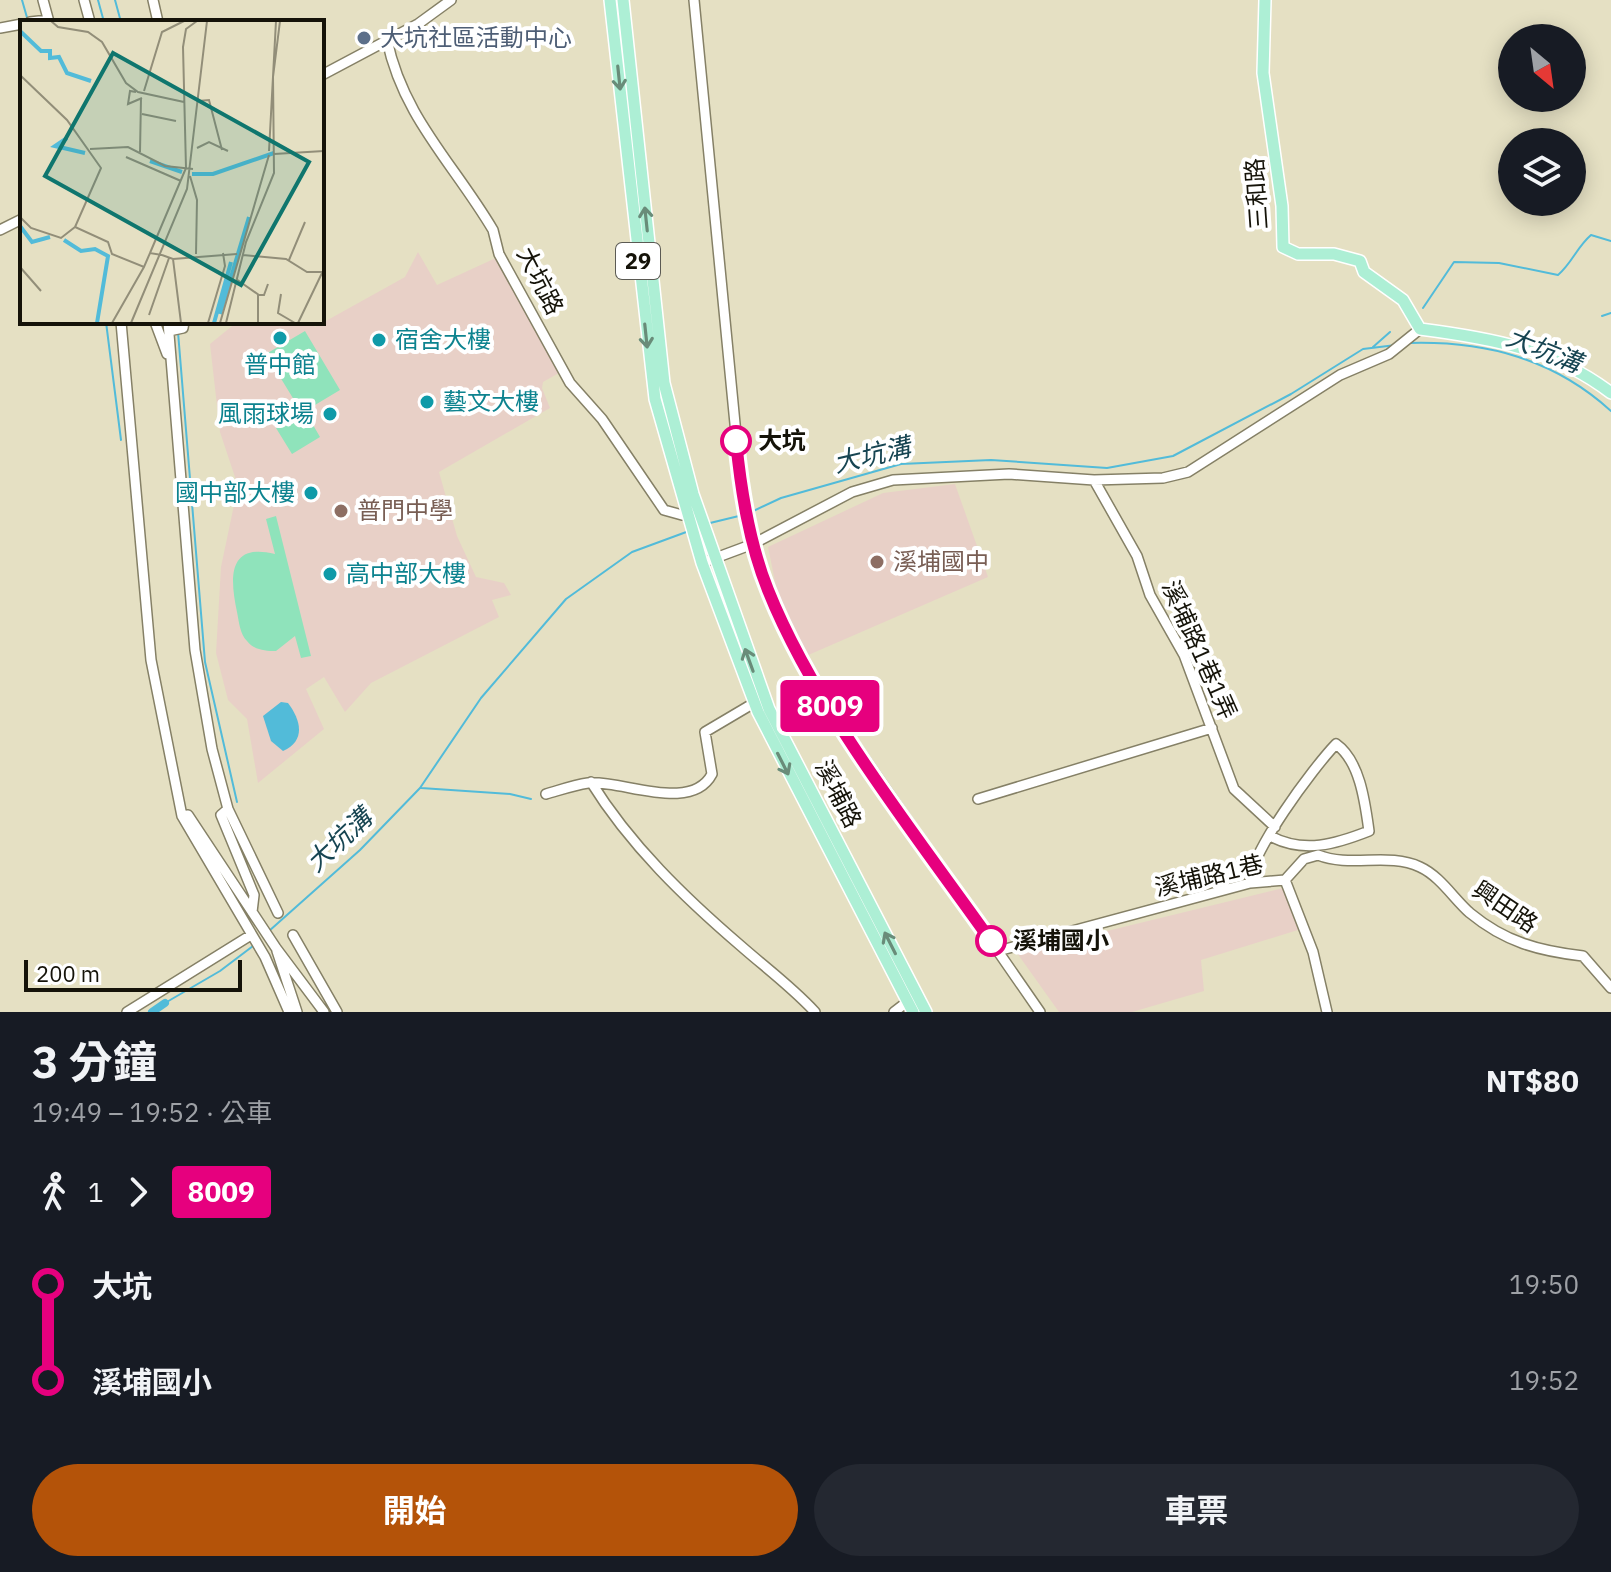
<!DOCTYPE html>
<html lang="zh-TW">
<head>
<meta charset="utf-8">
<style>
  :root { --surface:#171b24; --page:#242831; --text:#f1f3f6; --muted:#9ea1a6; --accent:#b45309 }
  body { margin:0; font-family:"IBM Plex Sans","Noto Sans TC",sans-serif; background:var(--page); color:var(--text); height:100vh; display:flex; flex-direction:column; font-size:30px; white-space:nowrap }
  * { box-sizing:border-box; margin:0 }
  p { font-size:26px; color:var(--muted) }
  .icon { flex:none; width:44px; height:44px; fill:none; stroke:currentColor; stroke-width:2; stroke-linecap:round; stroke-linejoin:round }
  .map { position:relative; height:1012px; overflow:hidden }
  .panel { display:flex; flex-direction:column; background:var(--surface); flex:1 }
  .panel>* { flex:none }
  .badge { padding:0 16px; border-radius:6px; font-size:28px; line-height:52px }
  .needle { width:52px; rotate:151deg }
  .controls { position:absolute; left:1498px; top:24px; display:grid; gap:16px }
  .controls a { display:grid; place-items:center; width:88px; height:88px; border-radius:50%; background:var(--surface); box-shadow:0 4px 20px #0003; font-size:40px }
  .scale { position:absolute; left:24px; bottom:20px; width:218px; box-sizing:border-box; padding-left:8px; border:4px solid #151309; border-top:0; font-size:22px; line-height:28px; white-space:nowrap; color:#151309; -webkit-text-stroke:6px #fff; paint-order:stroke }
  .map>.badge { position:absolute; translate:-50% -50%; box-shadow:0 0 0 4px #fff }
  .legs { display:flex; align-items:center; gap:12px; height:88px; padding:0 32px; font-size:26px }
  .legs p { margin-inline-start:auto }
  .head { display:flex; align-items:center; justify-content:space-between; height:136px; padding:0 32px }
  h1 { font-size:44px; font-weight:700; line-height:60px }
  .action { display:flex; gap:16px; margin-top:auto; padding:16px 32px }
  .action a { flex:1; height:92px; border-radius:48px; background:var(--accent); color:#fff; font-size:32px; font-weight:700; line-height:92px; text-align:center }
  .action a+a { background:var(--page); color:var(--text) }
  ul { padding:0 32px; list-style:none }
  li { display:flex; align-items:center; gap:28px; height:96px; font-size:30px }
  li i { display:grid; place-items:center; width:12px; height:100%; margin:0 10px; background:currentColor }
  li i::after { content:''; width:20px; height:20px; margin:-10px; border:6px solid; border-radius:50%; background:var(--surface) }
  li p { margin-inline-start:auto }
  li:first-child i { background:linear-gradient(#0000 50%,currentColor 0) }
  li:last-child i { background:linear-gradient(currentColor 50%,#0000 0) }
  .map>svg:first-child { display:block }
  .education { fill:#e8d0c7 }
  .green { fill:#8fe3bb }
  .water { fill:#52bbd9 }
  .lines { fill:none; stroke-linecap:round; stroke-linejoin:round }
  .stream { stroke:#52bbd9; stroke-width:2 }
  .canal { stroke:#52bbd9; stroke-width:8 }
  .minor-casing { stroke:#858066; stroke-width:12 }
  .major-casing { stroke:#fff; stroke-width:14 }
  .minor { stroke:#fff; stroke-width:9 }
  .major { stroke:#adefd5; stroke-width:11 }
  .oneway { stroke:#698c79 }
  .line-1-casing { stroke:#fff; stroke-width:18 }
  .line-1 { stroke:#e6007e; stroke-width:12 }
  .service-dot { fill:#5c6f8a; stroke:#fff; stroke-width:3 }
  .culture-dot { fill:#0f9aa8; stroke:#fff; stroke-width:3 }
  .stop-1-dot { fill:#fff; stroke:#e6007e; stroke-width:4 }
  .education-dot { fill:#8d6e63; stroke:#fff; stroke-width:3 }
  .labels { text-anchor:middle; stroke-width:8; stroke-linejoin:round; paint-order:stroke }
  .shield { fill:#fff; stroke:#5b5a53; stroke-width:2 }
  .shield-label { font-size:22px; font-weight:bold; fill:#151309 }
  .service-label { font-size:24px; fill:#4e5e75; stroke:#fff; text-anchor:start }
  .street-label { font-size:24px; fill:#151309; stroke:#fff }
  .culture-label { font-size:24px; fill:#0d838f; stroke:#fff; text-anchor:start }
  .stop-label { font-size:24px; font-weight:bold; fill:#151309; stroke:#fff; text-anchor:start }
  .education-label { font-size:24px; fill:#785e54; stroke:#fff; text-anchor:start }
  .water-label { font-size:26px; font-style:italic; fill:#174552; stroke:#fff }
  .inset-river { fill:none; stroke:#52bbd9; stroke-width:4 }
  .inset-road { fill:none; stroke:#928e79; stroke-width:2 }
  .view { fill:#0f766e; fill-opacity:0.15; stroke:#0f766e; stroke-width:4 }
  .inset-edge { fill:none; stroke:#151309; stroke-width:4 }
</style>
</head>
<body>
<div class="map">
<svg width="1611" height="1012" viewBox="0 0 1611 1012">
  <rect width="100%" height="100%" fill="#e5e0c3"/>
  <path class="education" d="M418,252L437,285L498,257L559,373L543,382L542,388L550,408L439,472L457,536L476,577L504,583L511,595L492,600L499,617L371,683L345,712L324,677L306,689L324,729L258,783L247,719L228,700L216,653L221,567L238,486L220,432L210,344L237,322H311L315,327L405,277Z
    M955,484L988,577L806,656L779,601L768,547L883,493Z
    M1283,888L1298,930L1201,960L1204,991L1132,1012H1059L1017,953Z"/>
  <path class="green" d="M305,331L340,390L305,411L320,437L292,454L276,428L302,413L266,354Z
    M276,516L311,656L301,658L295,636L276,651C265,651 254,650 247,641C240,634 239,622 237,612C230,579 227,542 275,554L266,519Z"/>
  <path class="water" d="M281,702L288,703C301,720 306,741 283,751L271,741L263,716Z"/>
  <g class="lines">
    <path class="stream" d="M22,0L28,21
      M98,0L104,22
      M115,0L121,22
      M1423,308L1454,262L1499,263L1558,275C1572,263 1577,247 1591,235L1611,241
      M1602,316L1611,313
      M106,322L121,440
      M178,332L205,662L237,802
      M1410,343C1486,341 1554,359 1611,411
      M1373,347L1390,332
      M749,513L781,498L901,464L991,460L1107,468L1173,456L1291,394L1363,349L1396,345
      M710,523L743,515
      M421,788L510,794L531,799
      M269,931L360,850L420,788L481,698L566,599L632,552L689,531
      M165,1003L220,971L253,946"/>
    <path class="canal" d="M152,1012L165,1003"/>
    <defs>
      <path id="minor" d="M43,0L49,22
        M84,0L90,22
        M153,0L158,22
        M694,0L742,496L767,589L791,641L842,726L1040,1012
        M30,22L48,20
        M0,28L22,24
        M387,40C403,117 454,164 493,230L499,254L570,383L602,419L664,510L682,515L692,511
        M322,75L418,24L451,0
        M0,230L22,219
        M121,322L151,660L182,816L265,957L289,1012
        M155,322L167,354
        M168,322L195,650L212,749L228,809L278,913
        M169,331L183,328L184,322
        M1094,480L1137,556L1150,595L1184,655L1234,789L1275,827
        M702,563L753,544L852,492L893,480L1009,474L1094,480L1163,478L1188,472L1340,375L1389,354L1420,329
        M591,782C630,845 685,898 741,946C766,968 792,987 815,1012
        M546,794C560,790 574,785 588,783C620,779 691,814 712,774L705,732L754,703
        M978,799L1212,728
        M228,809L221,815L254,895L252,912
        M182,816L188,815L276,948L324,1012
        M1285,880L1313,952L1327,1012
        M1250,883C1249,854 1313,768 1336,744C1360,761 1365,802 1369,831C1336,844 1304,854 1270,836
        M293,935L337,1012
        M277,951L297,1012
        M998,951L1250,883L1285,880L1304,859L1318,855C1351,868 1388,852 1420,867C1440,876 1454,899 1470,913C1505,942 1539,951 1583,956L1611,988
        M127,1012L251,935
        M894,1012L907,1002"/>
      <path id="major" d="M610,0L655,399L702,563L758,712L913,1012
        M623,0L664,383L693,494L769,709L926,1012
        M1265,0L1263,73L1282,206L1283,247L1298,254H1334L1360,261L1364,272L1403,300L1420,329C1490,338 1554,349 1611,393"/>
    </defs>
    <use href="#minor" class="minor-casing"/>
    <use href="#major" class="major-casing"/>
    <use href="#minor" class="minor"/>
    <use href="#major" class="major"/>
  </g>
  <defs><path id="oneway-shaft" d="M-6 0H5M1.5-3L5.5 0L1.5 3" fill="none" stroke-width="1.6" stroke-linecap="round" stroke-linejoin="round" transform="scale(2)"/></defs>
  <g class="oneway">
    <use href="#oneway-shaft" transform="translate(619 78) rotate(84)"/>
    <use href="#oneway-shaft" transform="translate(646 219) rotate(-96)"/>
    <use href="#oneway-shaft" transform="translate(646 336) rotate(84)"/>
    <use href="#oneway-shaft" transform="translate(749 660) rotate(-110)"/>
    <use href="#oneway-shaft" transform="translate(783 764) rotate(63)"/>
    <use href="#oneway-shaft" transform="translate(890 943) rotate(-117)"/>
  </g>
  <g class="lines">
    <defs>
      <path id="line-1" d="M736,441C741,491 749,543 768,590C816,710 916,835 991,941"/>
    </defs>
    <use href="#line-1" class="line-1-casing"/>
    <use href="#line-1" class="line-1"/>
  </g>
  <circle class="service-dot" cx="364" cy="38" r="8"/>
  <g class="culture-dot">
    <circle cx="280" cy="338" r="8"/>
    <circle cx="379" cy="340" r="8"/>
    <circle cx="427" cy="402" r="8"/>
    <circle cx="330" cy="414" r="8"/>
    <circle cx="311" cy="493" r="8"/>
    <circle cx="330" cy="574" r="8"/>
  </g>
  <g class="stop-1-dot">
    <circle cx="736" cy="441" r="14"/>
    <circle cx="991" cy="941" r="14"/>
  </g>
  <g class="education-dot">
    <circle cx="341" cy="511" r="8"/>
    <circle cx="877" cy="562" r="8"/>
  </g>
  <g class="labels">
    <rect class="shield" x="616" y="243" width="44" height="36" rx="6"/>
    <g class="shield-label">
      <text x="638" y="269">29</text>
    </g>
    <g class="service-label">
      <text x="380" y="46">大坑社區活動中心</text>
    </g>
    <g class="street-label">
      <text transform="translate(1257 194) rotate(-94)" y="8">三和路</text>
      <text transform="translate(540 281) rotate(63)" y="8">大坑路</text>
      <text transform="translate(1199 650) rotate(66)" y="8">溪埔路1巷1弄</text>
      <text transform="translate(838 794) rotate(63)" y="8">溪埔路</text>
      <text transform="translate(1209 876) rotate(-13)" y="8">溪埔路1巷</text>
      <text transform="translate(1505 907) rotate(34)" y="8">興田路</text>
    </g>
    <g class="culture-label">
      <text x="395" y="348">宿舍大樓</text>
      <text x="280" y="373" text-anchor="middle">普中館</text>
      <text x="443" y="410">藝文大樓</text>
      <text x="314" y="422" text-anchor="end">風雨球場</text>
      <text x="295" y="501" text-anchor="end">國中部大樓</text>
      <text x="346" y="582">高中部大樓</text>
    </g>
    <g class="stop-label">
      <text x="758" y="449">大坑</text>
      <text x="1013" y="949">溪埔國小</text>
    </g>
    <g class="education-label">
      <text x="357" y="519">普門中學</text>
      <text x="893" y="570">溪埔國中</text>
    </g>
    <g class="water-label">
      <text transform="translate(1544 350) rotate(22)" y="9">大坑溝</text>
      <text transform="translate(872 455) rotate(-13)" y="9">大坑溝</text>
      <text transform="translate(339 840) rotate(-43)" y="9">大坑溝</text>
    </g>
  </g>
  <g transform="translate(20 20)">
    <rect width="304" height="304" fill="#e5e0c3"/>
    <path class="inset-river" d="M0,11L21,31H30V38L39,37L47,53L71,61M47,118L35,126L65,133M130,141L162,152M172,154H193L254,133M0,206L12,222L30,217M44,220L61,231L75,229L88,236L77,303M200,294L229,197M194,303L211,242"/>
    <path class="inset-road" d="M31,1L38,7L68,12L82,22L106,63L118,72L164,82M0,55L47,100L81,148L55,207L88,222L92,234L124,247L130,233L142,235M124,71L142,12L164,1M116,72L110,71L108,84L122,78M178,81L189,80L202,130M122,94L156,101M177,128L189,122L208,131M70,129L108,127L145,146L173,149M249,131L256,1M120,132L121,78M254,134L304,131M106,137L161,161M170,156L177,180L176,234M0,197L11,208L41,218L55,207M130,233L166,148L163,27L166,9L177,1M142,235L153,239L217,234M223,235L266,239L287,252H304M153,239L161,303M269,240L285,202M0,247L21,271M216,259L239,275H244L248,264M261,274L258,293L275,303M238,275V303M129,295L149,238M92,303L124,247M111,303L167,169L187,1M188,303L205,246L203,233M200,303L249,135M206,303L226,222L254,153L253,57L260,1M278,303L302,253"/>
    <path class="view" d="M93,33L289,142L221,265L25,156Z"/>
    <rect width="304" height="304" class="inset-edge"/>
  </g>
</svg>
<div class="controls">
<a><svg class="needle" viewBox="-14 -14 28 28"><path d="M0-13l5 13h-10z" fill="#e53935"/><path d="M0 13l5-13h-10z" fill="#9ea1a6"/></svg></a>
<a><svg class="icon" aria-label="layers" viewBox="0 0 24 24"><path d="M12 4l9 5-9 5-9-5zM3 14l9 5 9-5"/></svg></a>
</div>
<div class="scale">200 m</div>
<b class="badge" style="left:830px;top:706px;background:#e6007e;color:#fff">8009</b>
</div>
<section class="panel">
<div class="head"><div><h1>3 分鐘</h1><p>19:49 – 19:52 · 公車</p></div><b>NT$80</b></div>
<div class="legs"><svg class="icon" aria-label="walk" viewBox="0 0 24 24"><circle cx="13" cy="4" r="2"/><path d="M13 8l-2 6 4 7M11 14l-3 7M7 12l3-4h3l4 4"/></svg>1<svg class="icon" aria-label="forward" viewBox="0 0 24 24"><path d="M9 5l7 7-7 7"/></svg><b class="badge" style="background:#e6007e;color:#fff">8009</b></div>
<ul>
<li><i style="color:#e6007e"></i><b>大坑</b><p>19:50</p></li>
<li><i style="color:#e6007e"></i><b>溪埔國小</b><p>19:52</p></li>
</ul>
<div class="action"><a>開始</a><a>車票</a></div>
</section>
</body>
</html>
